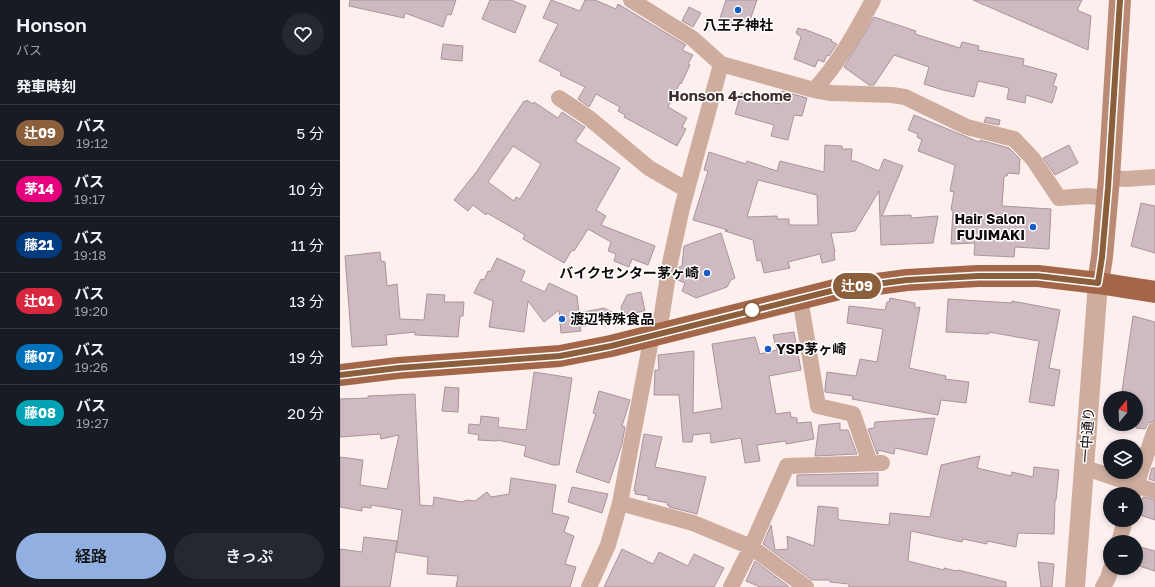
<!DOCTYPE html>
<html lang="ja">
<head>
<meta charset="utf-8">
<style>
  :root { --surface:#171b24; --page:#242831; --text:#f1f3f6; --muted:#9ea1a6; --line:#363941; --accent:#91b0e1 }
  body { margin:0; font-family:"Golos Text","Noto Sans JP",sans-serif; background:var(--page); color:var(--text); height:100vh; display:flex; flex-direction:column; font-size:15px; white-space:nowrap }
  * { box-sizing:border-box; margin:0 }
  p { font-size:13px; color:var(--muted) }
  .icon { flex:none; width:22px; height:22px; fill:none; stroke:currentColor; stroke-width:2; stroke-linecap:round; stroke-linejoin:round }
  .map { position:relative; flex:1; overflow:hidden }
  .details { display:flex; flex-direction:column; background:var(--surface); width:340px }
  .details>* { flex:none }
  .badge { padding:0 8px; border-radius:13px; font-size:14px; line-height:26px }
  .needle { width:26px; rotate:19deg }
  .buttons { position:absolute; left:763px; top:391px; display:grid; gap:8px }
  .buttons a { display:grid; place-items:center; width:40px; height:40px; border-radius:50%; background:var(--surface); box-shadow:0 2px 6px #0003; font-size:20px }
  .map>.badge { position:absolute; translate:-50% -50%; box-shadow:0 0 0 2px #fff }
  h2 { padding:0 16px; font-size:15px; line-height:36px }
  .round { display:grid; place-items:center; flex:none; width:42px; height:42px; border-radius:21px; background:var(--page) }
  .summary { display:flex; align-items:center; justify-content:space-between; height:68px; padding:0 16px }
  h1 { font-size:19px; font-weight:600; line-height:30px }
  .primary-button { display:flex; gap:8px; margin-top:auto; padding:8px 16px }
  .primary-button a { flex:1; height:46px; border-radius:24px; background:var(--accent); color:#111; font-size:16px; font-weight:600; line-height:46px; text-align:center }
  .primary-button a+a { background:var(--page); color:var(--text) }
  ul { padding:0; list-style:none }
  li { display:flex; align-items:center; gap:12px; height:56px; padding:0 16px; border-top:1px solid var(--line) }
  li div { flex:1 }
  li b { display:block; font-size:15px }
  li em { font-style:normal }
  li .badge { min-width:44px; font-weight:700; text-align:center }
  main { display:flex; flex:1; min-height:0 }
  .map>svg:first-child { display:block }
  .building { fill:#cfbac1; stroke:#a8949a; fill-rule:evenodd }
  .lines { fill:none; stroke-linecap:round; stroke-linejoin:round }
  .minor { stroke:#cead9e; stroke-width:16 }
  .tertiary { stroke:#cead9e; stroke-width:20 }
  .secondary { stroke:#ba8a74; stroke-width:22 }
  .trunk { stroke:#a46648; stroke-width:22 }
  .line-casing { stroke:#fff; stroke-width:9 }
  .line { stroke:#8b5e3c; stroke-width:6 }
  .poi-dot { fill:#1b5dc8; stroke:#fff; stroke-width:1.5 }
  .stop-dot { fill:#fff; stroke:#8b5e3c; stroke-width:2 }
  .labels { text-anchor:middle; stroke-width:3; stroke-linejoin:round; paint-order:stroke }
  .poi-label { font-size:14px; font-weight:bold; fill:#100909; stroke:#fff; text-anchor:end }
  .street-label { font-size:14px; fill:#100909; stroke:#fff }
  .neighbourhood-label { font-size:15px; font-weight:bold; fill:#3f2e2d; stroke:#fff }
</style>
</head>
<body>
<main>
<section class="details">
<div class="summary"><div><h1>Honson</h1><p>バス</p></div><a class="round"><svg class="icon" aria-label="heart" viewBox="0 0 24 24"><path d="M12 20l-8-8c-3-5 5-10 8-4 3-6 11-1 8 4z"/></svg></a></div>
<h2>発車時刻</h2>
<ul>
<li><span class="badge" style="background:#8b5e3c;color:#fff">辻09</span><div><b>バス</b><p>19:12</p></div><em>5 分</em></li>
<li><span class="badge" style="background:#e6007e;color:#fff">茅14</span><div><b>バス</b><p>19:17</p></div><em>10 分</em></li>
<li><span class="badge" style="background:#003b80;color:#fff">藤21</span><div><b>バス</b><p>19:18</p></div><em>11 分</em></li>
<li><span class="badge" style="background:#d7263d;color:#fff">辻01</span><div><b>バス</b><p>19:20</p></div><em>13 分</em></li>
<li><span class="badge" style="background:#0072bc;color:#fff">藤07</span><div><b>バス</b><p>19:26</p></div><em>19 分</em></li>
<li><span class="badge" style="background:#00a3b4;color:#fff">藤08</span><div><b>バス</b><p>19:27</p></div><em>20 分</em></li>
</ul>
<div class="primary-button"><a>経路</a><a>きっぷ</a></div>
</section>
<div class="map">
<svg width="815" height="587" viewBox="0 0 815 587">
  <rect width="100%" height="100%" fill="#fdefee"/>
  <path class="building" d="M10,0H116L111,15L107,14L103,27L65,13L64,18L9,6Z
    M150,0H171L186,6L175,33L142,19Z
    M211,0L240,11L245,0H255L276,9L278,4L346,45L342,50L353,55L348,64L350,65L341,84L340,83L328,107L347,118L342,127L346,129L337,146L284,117L285,115L278,111L280,107L256,94L249,107L238,99L245,87L220,75L221,72L199,61L218,24L203,18Z
    M386,0H417L408,26L402,24L400,29L384,24L385,20L380,18Z
    M633,0H742L737,10L751,16L748,50Z
    M349,7L361,13L353,27L342,21Z
    M534,17L576,31L575,34L620,48L622,42L639,46L638,50L684,59L683,65L717,74L713,86L717,87L712,103L686,95L685,103L667,99L669,88L638,81L634,97L603,90L584,84L589,67L554,55L534,85H529L504,67Z
    M458,28L464,30V29L492,40L491,41L497,44L489,56L487,55L484,62L478,60L475,67L454,59L461,37L456,33Z
    M103,44L123,46L122,61L101,59Z
    M442,91L467,98L462,116L454,115L448,140L431,136L434,125L395,114L401,93L439,104Z
    M187,100L193,104L194,102L218,118L222,112L243,126L245,127L236,140V142L280,168L256,210L266,216L261,225L315,246L308,265L292,259L289,267L274,261L276,254L268,251L271,242L248,229L234,251L232,250L224,263L183,239L185,235L147,213L146,215L133,205L128,211L114,200L137,171L184,101L186,102ZM173,146L201,164L180,199L176,197L174,201L148,182Z
    M574,115L639,142L640,140L669,148L680,159L679,174L668,173L667,176H664L662,206L711,209L709,249L675,247L674,257L634,255L635,243L611,244L613,210H611L614,192L610,191L615,165L578,151L582,140L577,137L578,134L568,130Z
    M646,117L660,120L659,125L644,122Z
    M485,145L502,146V149H512L511,161H515L539,171L544,159L563,166L542,216L571,215V218L598,216L593,243L541,245L539,191L515,231L509,232L491,233L495,252L494,253L495,260L482,263L480,254L448,262L450,268L424,273L421,260L417,261L413,240L385,231L388,230L353,220L368,171L364,170L369,152L406,164L407,161L437,171L440,161L484,172ZM418,180L477,195L478,225H449V219H437V216L407,217Z
    M729,145L738,163L715,175L703,158Z
    M801,203L815,206V253L791,246Z
    M381,233L395,278L391,280L387,287L356,298L342,291L345,283L338,280L342,273L339,267L342,266L344,246Z
    M40,252L41,261L45,262L47,286L57,284L60,319L84,320L87,294L105,295L104,302H124L123,316H120L118,337L75,335V332L46,335L47,345L12,347L5,256Z
    M157,258L185,271L181,281L205,292L209,283L237,296L239,313L264,308L284,318L240,327L241,331L221,333L219,310L204,322L188,301L184,332L149,327L153,301L134,293L141,279L144,280L148,271L150,272Z
    M301,292L305,311L282,315L281,307L287,295Z
    M550,298L575,303V308L580,307L569,368L606,376L605,379L629,382L626,403L601,400L598,415L512,399L513,396L485,392V388L487,372L516,376L520,359L537,362L543,329L507,323L509,306L545,310L547,302H549Z
    M608,299L672,303V301L720,310L709,368L720,370L714,406L689,402L699,341L649,332V334L606,332Z
    M793,316L815,322V421L808,423L805,429L796,428V398H781Z
    M454,332L461,370L429,376L436,414L450,412L451,417L457,418V423L471,422L474,439L446,444V441L417,445L420,461L405,463L401,438L371,443L370,433L353,435L352,442H343L339,395H314L315,370H319L318,355L354,351L353,413L382,408L372,344L415,337L420,354L437,350L433,335Z
    M194,372L232,378L219,465H213L184,456L186,446L157,440V441L138,440L139,435L128,433L129,424L140,425L141,416L159,418L158,427L186,430Z
    M105,387L119,388L118,412L102,411Z
    M259,391L290,400L282,426L285,427L282,444L269,483L236,472L256,414L253,413Z
    M75,394L80,505L93,506L94,497L122,502L127,500L135,501L147,492L151,497L169,494L171,478L216,485L212,513L229,517L224,532L234,536L225,564L236,567L230,587H116L118,576L87,574L88,557L56,552L62,510L31,505V508L22,507V511L0,507V457L23,460L20,485L47,489L59,435L41,439L40,434L0,437V399L28,398V396Z
    M595,418L587,455L555,448L554,454L538,450V454H537L528,429L534,428L535,422Z
    M500,423V430H508L517,454L475,456L479,425Z
    M304,434L322,437L315,467L366,477L357,514L329,507V505H327L328,503L308,499V496L295,494L296,491H294Z
    M640,456L637,468L671,476L672,472L693,477L694,467L719,470L716,500H715L714,534L678,533L676,547L647,541V544L623,539L622,542L571,531L568,561L604,570V568L617,571L618,570L666,582V587H509V584L490,582V580H472L423,544L431,525L435,550L448,549L447,536L474,546L478,506L498,508V519L500,520L549,525L550,513L590,517L601,465Z
    M812,468H815V481L809,479Z
    M538,473V486H457V475Z
    M232,487L268,494L262,513L228,502Z
    M803,497L815,500V520L797,514Z
    M24,537L57,541L50,587H0V549L22,552Z
    M796,546L815,551V571L796,565Z
    M282,549L313,564L319,552L348,566L354,554L384,568L374,587H264Z
    M415,561L448,586V587H420L406,581Z
    M698,562L714,564L712,587H701Z"/>
  <g class="lines">
    <path class="minor" d="M291,0L352,38L381,64L474,90L491,93L552,95L565,97L627,127L674,139L693,159L719,198L748,196L767,198
      M474,90C498,64 516,32 533,0
      M219,98L249,118L309,168L347,190
      M769,178L786,179L815,177
      M460,298L478,406L513,414L530,463
      M744,468C768,474 791,485 815,491
      M793,494L815,430
      M280,503L353,523L411,547L466,587
      M779,542L785,520
      M249,587L268,545L280,503L312,335L321,320L330,263L342,208L381,64
      M391,587L411,547L447,466L542,463
      M763,587L768,578L771,568"/>
    <path class="tertiary" d="M735,587L758,283"/>
    <path class="secondary" d="M758,283L762,257L769,178L780,0"/>
    <path class="trunk" d="M0,375L58,368L220,356L271,346L499,289L567,280L638,276H698L758,283L815,292"/>
  </g>
  <g class="lines">
    <defs>
      <path id="line" d="M0,375L58,368L220,356L271,346L499,289L567,280L638,276H698L758,283L762,257L768,188L780,0"/>
    </defs>
    <use href="#line" class="line-casing"/>
    <use href="#line" class="line"/>
  </g>
  <g class="poi-dot">
    <circle cx="398" cy="10" r="4"/>
    <circle cx="693" cy="227" r="4"/>
    <circle cx="367" cy="273" r="4"/>
    <circle cx="222" cy="319" r="4"/>
    <circle cx="428" cy="349" r="4"/>
  </g>
  <circle class="stop-dot" cx="412" cy="310" r="8"/>
  <g class="labels">
    <g class="poi-label">
      <text x="398" y="30" text-anchor="middle">八王子神社</text>
      <text x="685" y="224">Hair Salon<tspan x="685" dy="16">FUJIMAKI</tspan></text>
      <text x="359" y="278">バイクセンター茅ヶ崎</text>
      <text x="230" y="324" text-anchor="start">渡辺特殊食品</text>
      <text x="436" y="354" text-anchor="start">YSP茅ヶ崎</text>
    </g>
    <g class="street-label">
      <text transform="translate(747 435) rotate(-86)" y="5">一中通り</text>
    </g>
    <g class="neighbourhood-label">
      <text x="390" y="101">Honson 4-chome</text>
    </g>
  </g>
</svg>
<div class="buttons">
<a><svg class="needle" viewBox="-14 -14 28 28"><path d="M0-13l5 13h-10z" fill="#e53935"/><path d="M0 13l5-13h-10z" fill="#9ea1a6"/></svg></a>
<a><svg class="icon" aria-label="layers" viewBox="0 0 24 24"><path d="M12 4l9 5-9 5-9-5zM3 14l9 5 9-5"/></svg></a>
<a>+</a>
<a>−</a>
</div>
<b class="badge" style="left:517px;top:286px;background:#8b5e3c;color:#fff">辻09</b>
</div>
</main>
</body>
</html>
